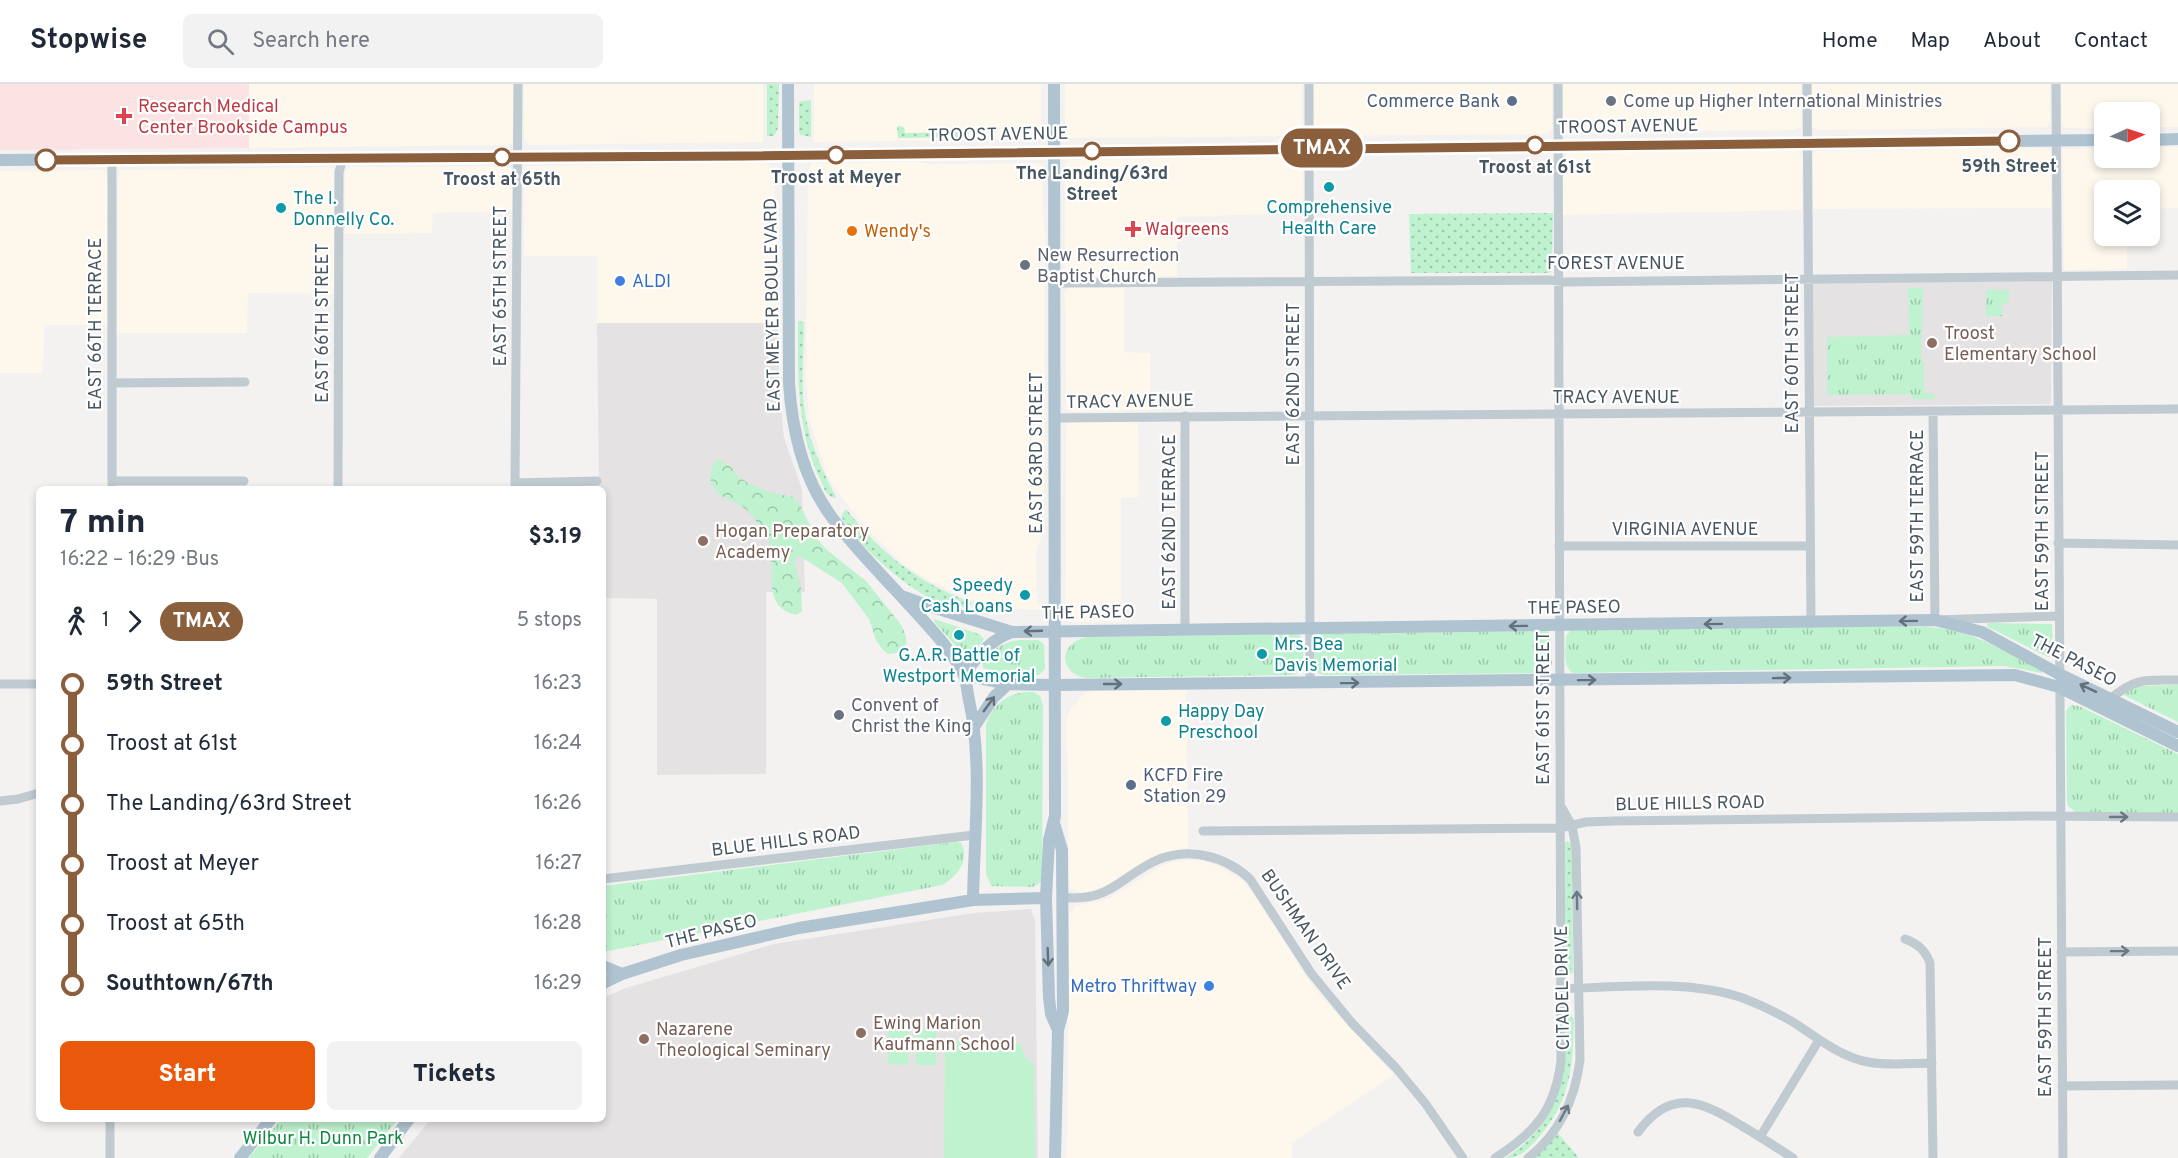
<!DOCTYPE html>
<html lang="en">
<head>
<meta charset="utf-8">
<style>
  :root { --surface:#fff; --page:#f2f2f3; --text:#1f2937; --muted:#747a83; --line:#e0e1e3; --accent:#ea580c }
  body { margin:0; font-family:Overpass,sans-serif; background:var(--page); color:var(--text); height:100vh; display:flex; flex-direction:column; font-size:22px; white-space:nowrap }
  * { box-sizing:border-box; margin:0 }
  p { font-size:20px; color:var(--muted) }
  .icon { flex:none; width:33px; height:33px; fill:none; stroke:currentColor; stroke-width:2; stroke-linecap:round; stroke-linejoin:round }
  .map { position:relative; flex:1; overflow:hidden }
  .side { position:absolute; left:36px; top:402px; width:570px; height:636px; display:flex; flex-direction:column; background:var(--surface); border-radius:9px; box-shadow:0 3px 9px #0003 }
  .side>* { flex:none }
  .badge { padding:0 12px; border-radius:20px; font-size:21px; line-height:39px }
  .needle { width:39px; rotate:87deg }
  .buttons { position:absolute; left:2094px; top:18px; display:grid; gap:12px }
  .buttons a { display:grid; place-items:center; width:66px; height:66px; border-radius:9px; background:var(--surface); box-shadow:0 3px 9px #0003; font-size:30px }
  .map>.badge { position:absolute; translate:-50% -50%; box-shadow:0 0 0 3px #fff }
  .legs { display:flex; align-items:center; gap:9px; height:66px; padding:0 24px; font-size:20px }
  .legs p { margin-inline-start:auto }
  .overview { display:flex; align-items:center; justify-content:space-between; height:102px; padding:0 24px }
  h1 { font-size:33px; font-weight:800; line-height:45px }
  .primary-button { display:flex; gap:12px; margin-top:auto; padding:12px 24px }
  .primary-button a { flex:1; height:69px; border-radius:9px; background:var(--accent); color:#fff; font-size:24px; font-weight:800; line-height:69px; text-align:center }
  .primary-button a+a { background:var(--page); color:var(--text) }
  ul { padding:0 24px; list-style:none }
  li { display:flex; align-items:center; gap:21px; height:60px; font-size:22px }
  li i { display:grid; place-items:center; width:9px; height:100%; margin:0 8px; background:currentColor }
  li i::after { content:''; width:15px; height:15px; margin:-8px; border:4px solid; border-radius:50%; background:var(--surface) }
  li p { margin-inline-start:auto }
  li:first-child i { background:linear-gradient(#0000 50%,currentColor 0) }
  li:last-child i { background:linear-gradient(currentColor 50%,#0000 0) }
  header { display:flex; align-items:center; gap:36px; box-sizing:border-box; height:84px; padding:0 30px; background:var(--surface); border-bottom:2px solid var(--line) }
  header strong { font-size:28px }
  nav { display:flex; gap:33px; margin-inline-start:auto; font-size:21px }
  .search { width:420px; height:54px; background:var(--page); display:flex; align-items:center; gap:15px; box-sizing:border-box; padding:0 21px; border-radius:9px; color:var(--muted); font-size:22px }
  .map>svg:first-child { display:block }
  .commercial { fill:#fdf7ec }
  .education { fill:#e5e2e3 }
  .medical { fill:#fce3e3 }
  .grass { fill:url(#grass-dots) }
  .forest { fill:url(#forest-crowns) }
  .park { fill:url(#park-tufts) }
  .pitch { fill:#bff2cf }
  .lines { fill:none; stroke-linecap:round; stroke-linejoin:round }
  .minor { stroke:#bfcad1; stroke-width:9 }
  .major { stroke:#b0c3d1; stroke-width:12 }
  .oneway { stroke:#62717c }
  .oneway2 { stroke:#6c7982 }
  .line-1-casing { stroke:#fff; stroke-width:14 }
  .line-1 { stroke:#8b5e3c; stroke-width:9 }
  .service-dot { fill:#5c6f8a; stroke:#fff; stroke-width:2 }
  .worship-dot { fill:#6b7280; stroke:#fff; stroke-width:2 }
  .health-dot { fill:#e0444e; stroke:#fff; stroke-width:2 }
  .stop-1-dot { fill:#fff; stroke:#8b5e3c; stroke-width:3 }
  .culture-dot { fill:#0f9aa8; stroke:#fff; stroke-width:2 }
  .food-dot { fill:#e8710a; stroke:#fff; stroke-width:2 }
  .shop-dot { fill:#3f7fe0; stroke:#fff; stroke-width:2 }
  .education-dot { fill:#8d6e63; stroke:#fff; stroke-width:2 }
  .labels { text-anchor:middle; stroke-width:4.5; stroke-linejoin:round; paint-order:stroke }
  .service-label { font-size:18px; fill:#4e5e75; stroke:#fff; text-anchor:end }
  .worship-label { font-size:18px; fill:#5b616d; stroke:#fff; text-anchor:start }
  .health-label { font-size:18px; fill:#be3a42; stroke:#fff; text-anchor:start }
  .street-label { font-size:18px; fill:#485660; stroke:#fff }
  .stop-label { font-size:18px; font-weight:bold; fill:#485660; stroke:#fff }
  .culture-label { font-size:18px; fill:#0d838f; stroke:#fff; text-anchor:start }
  .food-label { font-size:18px; fill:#c56008; stroke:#fff; text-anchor:start }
  .shop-label { font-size:18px; fill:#366cbe; stroke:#fff; text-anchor:start }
  .education-label { font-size:18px; fill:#785e54; stroke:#fff; text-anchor:start }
  .park-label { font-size:18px; fill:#138745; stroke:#fff }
</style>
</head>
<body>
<header>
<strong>Stopwise</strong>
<div class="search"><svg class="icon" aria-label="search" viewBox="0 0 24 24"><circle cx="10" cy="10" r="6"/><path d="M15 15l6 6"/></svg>Search here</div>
<nav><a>Home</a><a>Map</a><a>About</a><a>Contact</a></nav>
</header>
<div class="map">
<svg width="2178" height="1074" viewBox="0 0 2178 1074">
  <defs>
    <pattern id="grass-dots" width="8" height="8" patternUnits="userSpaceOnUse" patternTransform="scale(1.5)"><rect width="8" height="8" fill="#bff2cf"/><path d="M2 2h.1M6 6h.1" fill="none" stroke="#9dc7ab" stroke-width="1.8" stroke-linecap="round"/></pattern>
    <pattern id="forest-crowns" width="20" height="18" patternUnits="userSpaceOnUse" patternTransform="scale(1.5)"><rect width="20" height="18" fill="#bff2cf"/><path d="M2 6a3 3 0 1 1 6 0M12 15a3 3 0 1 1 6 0" fill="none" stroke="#9dc7ab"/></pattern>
    <pattern id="park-tufts" width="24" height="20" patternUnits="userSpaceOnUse" patternTransform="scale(1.5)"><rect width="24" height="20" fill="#bff2cf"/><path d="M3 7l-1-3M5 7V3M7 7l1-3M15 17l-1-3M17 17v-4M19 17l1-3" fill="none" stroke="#9dc7ab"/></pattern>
  </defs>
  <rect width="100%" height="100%" fill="#f4f1f1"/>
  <path class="commercial" d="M249,0H513L514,53L513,58L509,61L249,64Z
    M524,0H763V58L529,61L524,55Z
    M814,0H1041V50L1034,55L814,58Z
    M1065,0H1302V47L1297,52L1070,54L1066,50L1065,46Z
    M1313,0H1552V44L1548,49L1542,50L1317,52L1313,46Z
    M1562,0H1801V43L1795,46L1569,49L1563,42Z
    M1812,0H2050V39L2046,43L1818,46L1812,43Z
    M2061,0H2178V43H2150V28H2104V44H2066L2063,43L2062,37Z
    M2150,63H2178V124L2150,125V106H2104V152H2127V185L2064,186L2063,65L2104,64V74H2150Z
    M2047,64L2051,69V124L1813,125V71L1817,67Z
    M1795,66L1798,67L1802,75V126L1563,131L1562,76L1568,69Z
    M1298,73L1303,78L1304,129L1177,133V192L1070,193L1065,189V81L1069,76Z
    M918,78L929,80L1037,79L1042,81L1043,132L1045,153L1044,445L1036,468L1037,517L1040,526L1002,524L969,515L930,497L902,479L867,445L837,407L827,390L809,334L806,290L808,86L812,79Z
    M762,79L768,80L773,88L777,131L778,239H597V172H524V87L528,82Z
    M508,82L511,84L512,89V127L433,129L432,149L345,150V87L347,85L351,83Z
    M329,83L333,85L334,88L335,210L248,209L247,249H117L118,93L121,86Z
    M102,86L106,88L108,96L107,241H44L43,289H0V87Z
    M1069,204H1124V268L1150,269L1151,326L1075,328L1066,325L1065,209Z
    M1138,337L1139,413L1121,414V538H1071L1065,532L1066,342L1072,338Z
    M1186,606L1188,765L1166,768L1150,774L1102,804L1082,809L1071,806L1069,800L1067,653V635L1070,625L1085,609L1093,607Z
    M1191,776L1204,777L1218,782L1242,796L1254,811L1305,891L1324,916L1394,991L1292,1059V1074H1067L1069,830L1076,822L1108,815L1161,782L1172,778Z"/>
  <path class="education" d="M2052,196L2051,320L1813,322V199Z
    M597,239H778L779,301L784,354L802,405L805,508H766V690L657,691V515L603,514V405H522V403L599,400Z
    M1031,825L1035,837L1038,1074H399L431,1035H603V914L623,905L774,860L974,829Z"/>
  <path class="medical" d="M0,0H249V64L0,66Z"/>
  <path class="grass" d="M767,0H779L778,44L774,52H767Z
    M811,16V53L800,51L799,48V19L802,17Z
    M898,42L904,43L905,49L969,48V51L966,53L898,54L897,43Z
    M1553,129L1552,187L1549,189H1411L1409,130Z
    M798,237L804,238C804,266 801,295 804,322C808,355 821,384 836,413L834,414C826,412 824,404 821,397C796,346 798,292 798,237Z
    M846,425C883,471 918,499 973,519C942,542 854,460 841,432Z
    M1567,757L1572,760L1573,888L1569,891L1566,888L1564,760Z
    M1570,930L1574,935C1573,982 1571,1016 1539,1053C1529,1065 1520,1074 1505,1074C1559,1039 1567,995 1566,935Z
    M1558,1049L1579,1074H1534Z"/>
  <path class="forest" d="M718,375L731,383L737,392L748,399L769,408L793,413L799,419L817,455L827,466L866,497L902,542L906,553V561L896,569L888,570L883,566L876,556L869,535L842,499L801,473H795V482L801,503L802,527L796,531C763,523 774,492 771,466C770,458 766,451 762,445C757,438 751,429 744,424C736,417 723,415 717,408C707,398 709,383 718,375Z"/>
  <path class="park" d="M1908,204H1923L1921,277L1924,278V309L1934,310L1935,315H1912V310L1827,311V253L1909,251Z
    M1986,206H2009V219L2002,220V232H1986Z
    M934,535L979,550L984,555L972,572L966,573L935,539Z
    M1988,539L2052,540L2053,573H2048L1990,544L1987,543Z
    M1884,542C1907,543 1931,541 1954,547C1985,554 2014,572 2043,586L2042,589L2004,582L1573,589C1562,584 1566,563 1566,552L1571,546Z
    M1548,547L1551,554L1552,581L1547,587L1542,589L1325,591L1318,589L1315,583V556L1316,553L1322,550Z
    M1299,550C1306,559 1303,575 1301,586L1294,591L1086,594C1058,589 1058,558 1088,553Z
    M1019,556H1038L1044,560L1045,585L1039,591H1007L983,584V578C992,566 1003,558 1019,556Z
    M2178,601V638L2122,610L2138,602Z
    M1033,608L1040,612L1043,621L1042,793L1041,798L1033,803L991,802L986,790V641C993,619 1010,607 1033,608Z
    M2071,621L2079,622L2178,670V729L2076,728L2068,722L2067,717L2066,627Z
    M956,758L961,759C971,776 956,794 942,801L603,868V802Z
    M282,1035H398L367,1074H248Z"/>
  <path class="pitch" d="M888,946H909L908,981L888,980Z
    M916,946H936V981H916Z
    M945,957L1020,959L1025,973L1034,980L1035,1074H944Z"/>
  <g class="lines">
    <path class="minor" d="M1309,0L1310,599
      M1807,0L1811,539
      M2056,0L2063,1074
      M112,75V405
      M1053,199L1550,196L1566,198L2178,191
      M112,299L245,298
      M1933,327L1935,536L2059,532
      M1054,334L2178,325
      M112,397H244
      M515,399L597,397
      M338,405L339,88L343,74
      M515,405L518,0
      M2058,459L2178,461
      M1559,462H1810
      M1185,545V332
      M0,600H39
      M2110,615C2136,593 2146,596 2178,596
      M0,717L18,715L39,709
      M1203,747L1560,744L1586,738L1614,737L2029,732L2178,733
      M603,795L974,751
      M1062,813C1109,819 1119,794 1155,777C1188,762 1225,772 1250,795L1311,889L1352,939L1396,984L1425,1019L1463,1074
      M1905,855C1918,860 1925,866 1930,879L1933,1074
      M2061,868L2178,867
      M1561,905C1618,903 1688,895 1743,914C1761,921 1780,930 1796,940C1819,955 1841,973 1868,978C1889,982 1911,979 1932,979
      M2062,1002L2178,1001
      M110,1035V1074
      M1638,1048C1671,1003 1702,1017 1742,1042C1759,1052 1776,1063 1793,1074
      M1760,1053L1819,956
      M1495,1074C1536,1048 1555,1025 1561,977L1558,0
      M1528,1074C1559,1050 1575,1015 1580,976L1576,764L1572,742L1562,724"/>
    <path class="major" d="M788,0L789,299C792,346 802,393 831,432C853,463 886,495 912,524C930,544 951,565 963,589C967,597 967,607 969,616C983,678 974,752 973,816
      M1054,0L1055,732L1049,756L1046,814L1049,914L1051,930L1058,946
      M2150,56L2178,55
      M0,76L766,71L2104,56
      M905,513L929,522L1012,548
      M964,591C976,573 991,555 1012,548L1935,536L1982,548L2059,590L2178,648
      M964,591L1008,600L1054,601L2015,591L2059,603L2178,662
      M974,643L994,613L1008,600
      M1054,739L1062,766L1063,927L1058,946L1055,1074
      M603,882L622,890
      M603,899L622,890L681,871L799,844L973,816L1046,814
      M240,1074L271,1035
      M380,1074L409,1035"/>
  </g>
  <defs><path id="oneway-shaft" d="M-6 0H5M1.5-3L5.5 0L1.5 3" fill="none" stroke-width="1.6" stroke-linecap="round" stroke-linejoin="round" transform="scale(1.5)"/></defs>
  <g class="oneway">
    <use href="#oneway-shaft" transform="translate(1908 537) rotate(179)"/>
    <use href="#oneway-shaft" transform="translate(1713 540) rotate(179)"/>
    <use href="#oneway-shaft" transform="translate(1518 542) rotate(179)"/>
    <use href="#oneway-shaft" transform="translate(1033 547) rotate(178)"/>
    <use href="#oneway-shaft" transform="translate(1782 594) rotate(-1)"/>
    <use href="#oneway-shaft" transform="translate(1587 596) rotate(-1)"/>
    <use href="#oneway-shaft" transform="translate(1350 599) rotate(-1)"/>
    <use href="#oneway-shaft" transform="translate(1113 600)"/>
    <use href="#oneway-shaft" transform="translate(2088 604) rotate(-155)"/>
    <use href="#oneway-shaft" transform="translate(989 620) rotate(-54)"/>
    <use href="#oneway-shaft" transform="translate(1048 873) rotate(88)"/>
  </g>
  <g class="oneway2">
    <use href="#oneway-shaft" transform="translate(2119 733)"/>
    <use href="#oneway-shaft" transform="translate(1577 816) rotate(-91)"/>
    <use href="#oneway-shaft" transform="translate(2120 867) rotate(-1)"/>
    <use href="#oneway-shaft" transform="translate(1564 1029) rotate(-62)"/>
  </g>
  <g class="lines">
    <defs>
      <path id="line-1" d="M46,76L744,72L2009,57"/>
    </defs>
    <use href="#line-1" class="line-1-casing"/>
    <use href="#line-1" class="line-1"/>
  </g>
  <g class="service-dot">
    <circle cx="1512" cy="17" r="6"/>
    <circle cx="1131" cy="701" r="6"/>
  </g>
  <g class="worship-dot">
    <circle cx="1611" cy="17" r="6"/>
    <circle cx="1025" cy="181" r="6"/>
    <circle cx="839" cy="631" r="6"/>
  </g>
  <g class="health-dot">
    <path d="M121 23h6v6h6v6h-6v6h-6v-6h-6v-6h6z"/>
    <path d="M1130 136h6v6h6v6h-6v6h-6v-6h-6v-6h6z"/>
  </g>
  <g class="stop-1-dot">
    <circle cx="2009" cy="57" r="10"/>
    <circle cx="1535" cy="61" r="8"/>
    <circle cx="1092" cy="67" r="8"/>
    <circle cx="836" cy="71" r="8"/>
    <circle cx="502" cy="73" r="8"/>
    <circle cx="46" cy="76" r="10"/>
  </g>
  <g class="culture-dot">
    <circle cx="1329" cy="103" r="6"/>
    <circle cx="281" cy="124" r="6"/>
    <circle cx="1025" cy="511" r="6"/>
    <circle cx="959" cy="551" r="6"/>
    <circle cx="1262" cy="570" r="6"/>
    <circle cx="1166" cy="637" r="6"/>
  </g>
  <circle class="food-dot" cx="852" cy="147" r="6"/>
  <g class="shop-dot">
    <circle cx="620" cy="197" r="6"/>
    <circle cx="1209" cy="902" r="6"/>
  </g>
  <g class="education-dot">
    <circle cx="1932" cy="259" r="6"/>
    <circle cx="703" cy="457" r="6"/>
    <circle cx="861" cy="949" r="6"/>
    <circle cx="644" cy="955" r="6"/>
  </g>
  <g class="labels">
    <g class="service-label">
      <text x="1500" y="23">Commerce Bank</text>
      <text x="1143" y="697" text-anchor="start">KCFD Fire<tspan x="1143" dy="21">Station 29</tspan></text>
    </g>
    <g class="worship-label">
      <text x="1623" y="23">Come up Higher International Ministries</text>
      <text x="1037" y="177">New Resurrection<tspan x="1037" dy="21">Baptist Church</tspan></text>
      <text x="851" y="627">Convent of<tspan x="851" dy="21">Christ the King</tspan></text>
    </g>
    <g class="health-label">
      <text x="138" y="28">Research Medical<tspan x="138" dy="21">Center Brookside Campus</tspan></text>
      <text x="1145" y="151">Walgreens</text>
    </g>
    <g class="street-label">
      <text transform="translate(1628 42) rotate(-1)" y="6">TROOST AVENUE</text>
      <text transform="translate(998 50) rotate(-1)" y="6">TROOST AVENUE</text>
      <text x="1616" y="185">FOREST AVENUE</text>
      <text transform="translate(500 202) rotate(-90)" y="6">EAST 65TH STREET</text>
      <text transform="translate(772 221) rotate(-91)" y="6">EAST MEYER BOULEVARD</text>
      <text transform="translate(322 239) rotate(-90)" y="6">EAST 66TH STREET</text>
      <text transform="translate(95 240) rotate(-90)" y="6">EAST 66TH TERRACE</text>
      <text transform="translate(1792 269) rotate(-90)" y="6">EAST 60TH STREET</text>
      <text transform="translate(1293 300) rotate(-90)" y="6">EAST 62ND STREET</text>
      <text x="1616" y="319">TRACY AVENUE</text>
      <text transform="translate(1130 317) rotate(-1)" y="6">TRACY AVENUE</text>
      <text transform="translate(1036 369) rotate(-90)" y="6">EAST 63RD STREET</text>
      <text transform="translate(1917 432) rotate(-90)" y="6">EAST 59TH TERRACE</text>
      <text transform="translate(1169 438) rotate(-90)" y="6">EAST 62ND TERRACE</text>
      <text x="1685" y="451">VIRGINIA AVENUE</text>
      <text transform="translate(2042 447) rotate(-90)" y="6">EAST 59TH STREET</text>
      <text transform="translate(1574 523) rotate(-1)" y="6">THE PASEO</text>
      <text transform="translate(1088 528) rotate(-1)" y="6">THE PASEO</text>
      <text transform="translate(2074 576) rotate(27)" y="6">THE PASEO</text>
      <text transform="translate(1543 624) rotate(-90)" y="6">EAST 61ST STREET</text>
      <text transform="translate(1690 719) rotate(-1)" y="6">BLUE HILLS ROAD</text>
      <text transform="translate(786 757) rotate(-7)" y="6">BLUE HILLS ROAD</text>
      <text transform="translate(1306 845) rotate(55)" y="6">BUSHMAN DRIVE</text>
      <text transform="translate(711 847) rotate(-14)" y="6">THE PASEO</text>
      <text transform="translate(1562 904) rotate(-91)" y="6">CITADEL DRIVE</text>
      <text transform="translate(2045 933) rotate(-90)" y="6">EAST 59TH STREET</text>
    </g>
    <g class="stop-label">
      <text x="2009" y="88">59th Street</text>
      <text x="1535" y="89">Troost at 61st</text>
      <text x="1092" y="95">The Landing/63rd<tspan x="1092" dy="21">Street</tspan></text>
      <text x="836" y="99">Troost at Meyer</text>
      <text x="502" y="101">Troost at 65th</text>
    </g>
    <g class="culture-label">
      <text x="293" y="120">The I.<tspan x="293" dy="21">Donnelly Co.</tspan></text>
      <text x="1329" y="129" text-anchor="middle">Comprehensive<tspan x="1329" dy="21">Health Care</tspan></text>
      <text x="1013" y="507" text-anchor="end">Speedy<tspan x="1013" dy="21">Cash Loans</tspan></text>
      <text x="1274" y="566">Mrs. Bea<tspan x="1274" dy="21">Davis Memorial</tspan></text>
      <text x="959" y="577" text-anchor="middle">G.A.R. Battle of<tspan x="959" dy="21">Westport Memorial</tspan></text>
      <text x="1178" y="633">Happy Day<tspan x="1178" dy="21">Preschool</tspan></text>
    </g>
    <g class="food-label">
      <text x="864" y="153">Wendy's</text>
    </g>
    <g class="shop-label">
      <text x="632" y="203">ALDI</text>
      <text x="1197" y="908" text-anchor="end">Metro Thriftway</text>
    </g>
    <g class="education-label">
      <text x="1944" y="255">Troost<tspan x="1944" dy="21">Elementary School</tspan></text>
      <text x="715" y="453">Hogan Preparatory<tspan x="715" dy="21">Academy</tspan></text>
      <text x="873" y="945">Ewing Marion<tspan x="873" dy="21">Kaufmann School</tspan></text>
      <text x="656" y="951">Nazarene<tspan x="656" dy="21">Theological Seminary</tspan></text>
    </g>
    <g class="park-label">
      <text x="323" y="1060">Wilbur H. Dunn Park</text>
    </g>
  </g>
</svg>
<div class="buttons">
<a><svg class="needle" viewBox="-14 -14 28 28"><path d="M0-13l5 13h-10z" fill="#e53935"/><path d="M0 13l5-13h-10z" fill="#747a83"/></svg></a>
<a><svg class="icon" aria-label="layers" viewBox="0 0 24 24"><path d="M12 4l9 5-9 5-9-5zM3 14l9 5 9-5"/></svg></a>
</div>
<b class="badge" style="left:1322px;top:64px;background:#8b5e3c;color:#fff">TMAX</b>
<section class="side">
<div class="overview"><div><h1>7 min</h1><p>16:22 – 16:29 · Bus</p></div><b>$3.19</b></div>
<div class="legs"><svg class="icon" aria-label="walk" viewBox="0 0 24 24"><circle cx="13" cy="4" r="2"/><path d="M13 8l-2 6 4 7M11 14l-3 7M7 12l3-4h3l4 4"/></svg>1<svg class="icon" aria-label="forward" viewBox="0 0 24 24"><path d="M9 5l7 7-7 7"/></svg><b class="badge" style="background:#8b5e3c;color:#fff">TMAX</b><p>5 stops</p></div>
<ul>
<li><i style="color:#8b5e3c"></i><b>59th Street</b><p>16:23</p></li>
<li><i style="color:#8b5e3c"></i><span>Troost at 61st</span><p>16:24</p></li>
<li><i style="color:#8b5e3c"></i><span>The Landing/63rd Street</span><p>16:26</p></li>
<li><i style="color:#8b5e3c"></i><span>Troost at Meyer</span><p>16:27</p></li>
<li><i style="color:#8b5e3c"></i><span>Troost at 65th</span><p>16:28</p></li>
<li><i style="color:#8b5e3c"></i><b>Southtown/67th</b><p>16:29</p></li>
</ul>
<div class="primary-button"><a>Start</a><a>Tickets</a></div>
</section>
</div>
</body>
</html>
